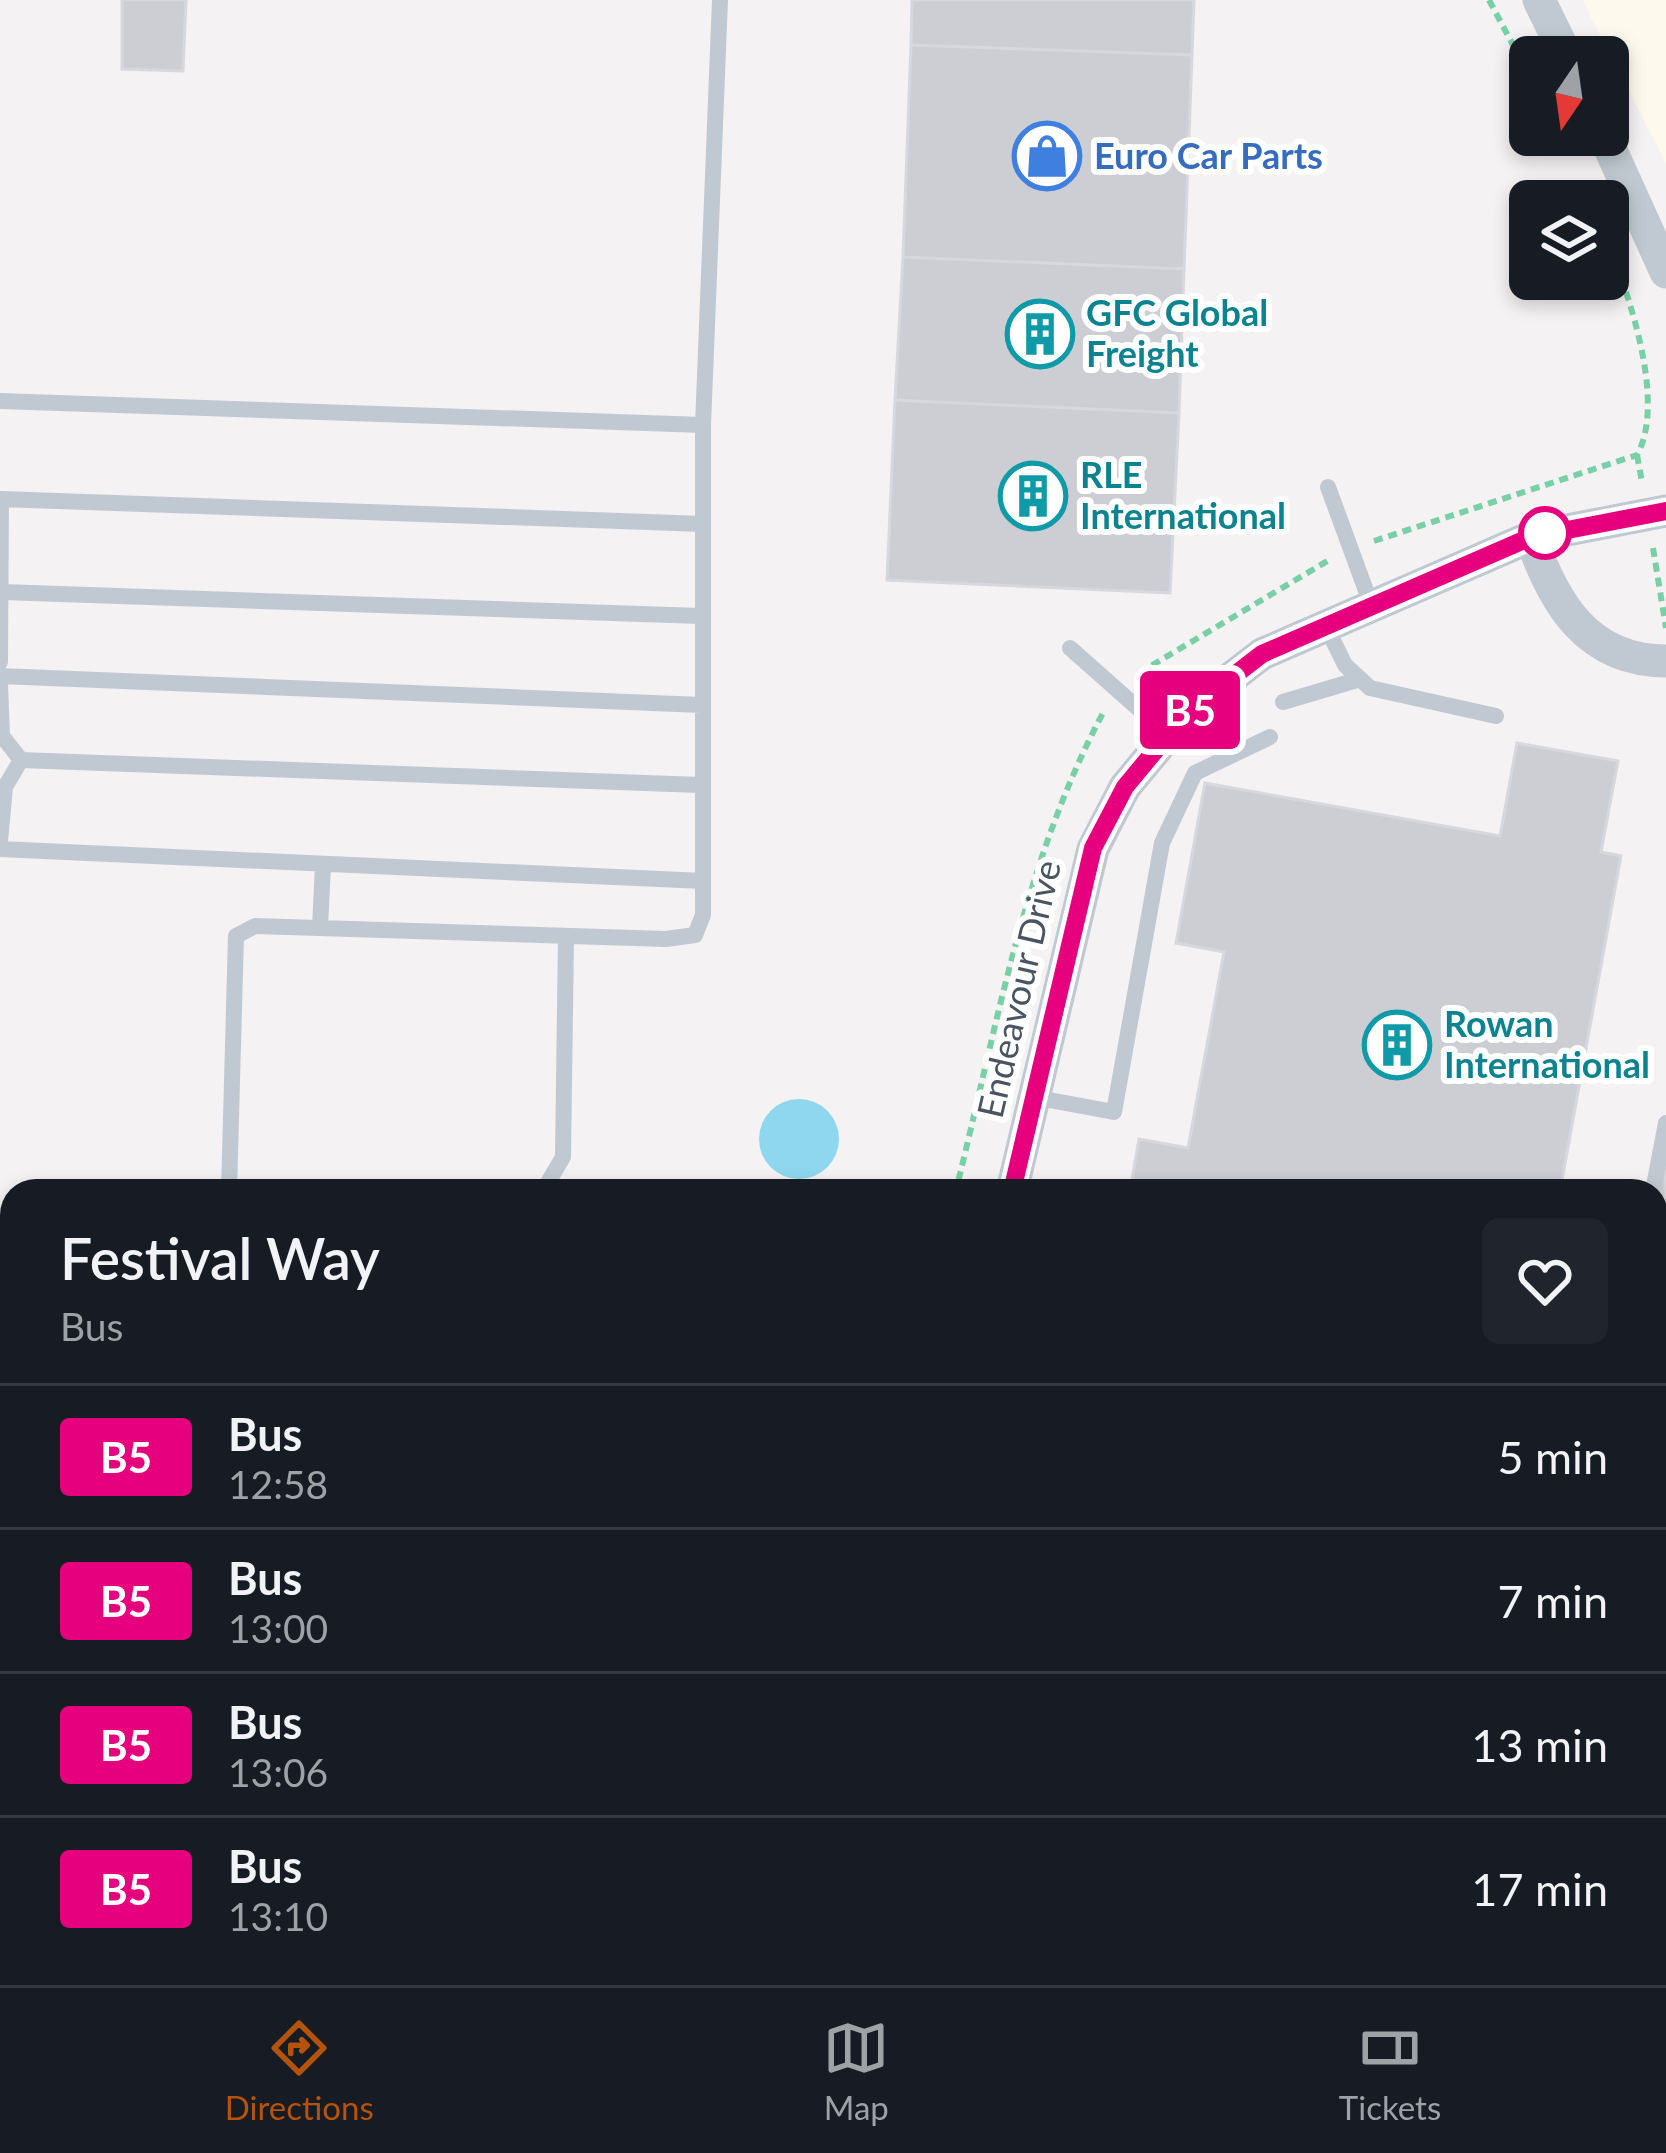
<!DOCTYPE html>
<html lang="en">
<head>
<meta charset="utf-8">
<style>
  :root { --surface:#171b24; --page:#20242c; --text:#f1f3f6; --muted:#9ea1a6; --line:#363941; --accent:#b45309 }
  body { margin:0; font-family:Lato,sans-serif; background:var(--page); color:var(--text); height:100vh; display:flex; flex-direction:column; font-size:45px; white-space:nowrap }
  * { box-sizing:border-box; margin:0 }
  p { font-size:39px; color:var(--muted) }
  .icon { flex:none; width:66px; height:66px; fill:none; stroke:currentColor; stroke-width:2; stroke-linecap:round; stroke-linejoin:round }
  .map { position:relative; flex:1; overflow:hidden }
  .details { position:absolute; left:0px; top:1179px; width:1668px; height:807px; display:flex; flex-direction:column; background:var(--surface); border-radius:36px 36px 0 0; box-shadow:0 6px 18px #0003 }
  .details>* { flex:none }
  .badge { padding:0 24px; border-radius:9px; font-size:42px; line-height:78px }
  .needle { width:78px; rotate:193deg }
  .controls { position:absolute; left:1509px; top:36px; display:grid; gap:24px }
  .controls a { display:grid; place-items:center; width:120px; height:120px; border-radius:18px; background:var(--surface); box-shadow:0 6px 18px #0003; font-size:60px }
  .map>.badge { position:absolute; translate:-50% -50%; box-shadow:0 0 0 6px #fff }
  .round { display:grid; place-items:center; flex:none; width:126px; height:126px; border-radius:18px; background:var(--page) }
  .headline { display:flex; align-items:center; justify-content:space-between; height:204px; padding:0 60px }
  h1 { font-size:57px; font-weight:600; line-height:90px }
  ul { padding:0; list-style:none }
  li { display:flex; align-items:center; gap:36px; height:144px; padding:0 60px; border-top:3px solid var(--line) }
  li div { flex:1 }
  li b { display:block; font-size:45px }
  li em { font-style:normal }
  li .badge { min-width:132px; font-weight:700; text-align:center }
  .dock { display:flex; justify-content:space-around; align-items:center; height:168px; border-top:3px solid var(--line); background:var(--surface); font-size:33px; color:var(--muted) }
  .dock a { display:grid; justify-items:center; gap:6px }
  .dock .current { color:var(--accent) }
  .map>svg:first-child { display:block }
  .commercial { fill:#fdf9ed }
  .green { fill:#c2f1d5 }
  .water { fill:#8fd7ee }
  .building { fill:#ccced4; stroke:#d6d8dd; stroke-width:3 }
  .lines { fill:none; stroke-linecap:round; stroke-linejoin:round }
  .trunk-casing { stroke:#758eac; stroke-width:60 }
  .path { stroke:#79d0a8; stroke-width:6; stroke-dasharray:9 6; stroke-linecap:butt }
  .service { stroke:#c0c9d1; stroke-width:16 }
  .minor { stroke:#c0c9d1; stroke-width:33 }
  .trunk { stroke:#9eb2c8; stroke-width:57 }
  .line-casing { stroke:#fff; stroke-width:27 }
  .line { stroke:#e6007e; stroke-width:18 }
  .stop-dot { fill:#fff; stroke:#e6007e; stroke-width:6 }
  .labels { text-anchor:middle; stroke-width:12; stroke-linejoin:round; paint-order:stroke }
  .shop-label { font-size:36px; font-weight:bold; fill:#366cbe; stroke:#fff; text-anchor:start }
  .culture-label { font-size:36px; font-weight:bold; fill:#0d838f; stroke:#fff; text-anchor:start }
  .street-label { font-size:36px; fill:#495560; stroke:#fff }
</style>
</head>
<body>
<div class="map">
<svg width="1666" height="1985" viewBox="0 0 1666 1985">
  <rect width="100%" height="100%" fill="#f4f2f2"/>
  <path class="commercial" d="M1583,0H1666V163L1590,16Z"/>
  <path class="green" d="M1666,1830V1948L1656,1949V1838Z
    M757,1974H1454L1363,1985H678Z"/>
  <path class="water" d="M759 1139a40 40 0 1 1 80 0a40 40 0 1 1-80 0Z"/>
  <path class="building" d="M122,0H186L183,71L122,69Z
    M912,0H1194L1192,55L911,45Z
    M911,45L1192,55L1184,269L903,257Z
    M903,257L1184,269L1179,413L895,400Z
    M895,400L1179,413L1170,593L887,580Z
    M1517,743L1618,761L1601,852L1621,856L1560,1191H1130L1139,1139L1188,1148L1224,952L1176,943L1205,783L1500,836Z
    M1666,1153V1330L1656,1328V1207Z
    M12,1659V1974H408L409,1985H0V1661Z"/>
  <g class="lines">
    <defs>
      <path id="trunk" d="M1548,1985L1627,1974"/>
    </defs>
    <use href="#trunk" class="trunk-casing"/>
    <path class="path" d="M1489,0L1530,77
      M1561,135L1571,154
      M1584,182L1591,201
      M1637,455L1642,482
      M1374,541L1637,455C1666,403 1630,297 1608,243
      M1653,548L1666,628
      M1139,673L1329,560
      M948,1191L959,1178C998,1020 1026,857 1103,713
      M1656,1924L1666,1923
      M1222,1985L1301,1974"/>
    <path class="service" d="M0,401L703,425L720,0
      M1328,487L1372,607
      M2,592L700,616
      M1326,626L1345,665L1370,688L1496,716
      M1070,648L1167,734
      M0,662L1,499L703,524
      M0,676L701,705
      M0,684L2,736L21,760L5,787L0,841
      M1283,702L1357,680
      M21,760L700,785
      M0,849L703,881
      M320,928L323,865
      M1033,1097L1114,1112L1162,843L1195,773L1270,737
      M229,1191L236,936L255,926L666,939L695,935L703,915V425
      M543,1191L563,1157L566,936
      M1653,1191L1666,1123"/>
    <path class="minor" d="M1539,0L1567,57
      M1604,135L1666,272
      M1531,537C1553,602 1587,661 1666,661
      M1012,1191L1093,849L1125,787L1188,711L1262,654L1531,537L1666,511
      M0,1412L12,1410"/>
    <use href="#trunk" class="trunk"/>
  </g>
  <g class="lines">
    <defs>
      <path id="line" d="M1012,1191L1093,848L1125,787L1188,711L1262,654L1531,537L1666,511"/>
    </defs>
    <use href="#line" class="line-casing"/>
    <use href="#line" class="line"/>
  </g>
  <defs>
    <symbol id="shop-ring" viewBox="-11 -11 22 22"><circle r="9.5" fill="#fff" stroke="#3f7fe0" stroke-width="1.5"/><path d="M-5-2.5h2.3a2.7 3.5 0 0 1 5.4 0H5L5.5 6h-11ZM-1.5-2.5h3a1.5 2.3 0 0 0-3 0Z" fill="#3f7fe0"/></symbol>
    <symbol id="building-ring" viewBox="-11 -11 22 22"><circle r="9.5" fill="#fff" stroke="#0f9aa8" stroke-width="1.5"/><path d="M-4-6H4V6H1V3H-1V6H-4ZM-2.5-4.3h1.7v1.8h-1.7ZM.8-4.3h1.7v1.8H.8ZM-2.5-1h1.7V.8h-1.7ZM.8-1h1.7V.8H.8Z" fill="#0f9aa8"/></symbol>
  </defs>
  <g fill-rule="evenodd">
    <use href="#shop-ring" x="1009" y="118" width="76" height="76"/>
    <use href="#building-ring" x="1002" y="296" width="76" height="76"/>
    <use href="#building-ring" x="995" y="458" width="76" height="76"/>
    <use href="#building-ring" x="1359" y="1007" width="76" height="76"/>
  </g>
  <circle class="stop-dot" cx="1545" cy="533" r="24"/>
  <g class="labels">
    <g class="shop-label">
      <text x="1094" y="169">Euro Car Parts</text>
    </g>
    <g class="culture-label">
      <text x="1086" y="326">GFC Global<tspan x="1086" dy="41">Freight</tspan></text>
      <text x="1080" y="488">RLE<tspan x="1080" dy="41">International</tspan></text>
      <text x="1444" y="1037">Rowan<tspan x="1444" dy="41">International</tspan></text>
    </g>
    <g class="street-label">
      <text transform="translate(1019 989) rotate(-77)" y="13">Endeavour Drive</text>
    </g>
  </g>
</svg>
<div class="controls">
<a><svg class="needle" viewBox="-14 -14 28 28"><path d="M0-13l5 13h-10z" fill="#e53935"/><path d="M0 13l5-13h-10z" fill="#9ea1a6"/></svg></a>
<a><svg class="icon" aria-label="layers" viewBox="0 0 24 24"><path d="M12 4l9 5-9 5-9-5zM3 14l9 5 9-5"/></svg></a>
</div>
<b class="badge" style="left:1190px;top:710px;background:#e6007e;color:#fff">B5</b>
<section class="details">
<div class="headline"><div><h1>Festival Way</h1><p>Bus</p></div><a class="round"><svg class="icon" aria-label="heart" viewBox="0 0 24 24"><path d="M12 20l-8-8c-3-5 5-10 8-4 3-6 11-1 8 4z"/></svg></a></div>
<ul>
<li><span class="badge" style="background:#e6007e;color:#fff">B5</span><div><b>Bus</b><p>12:58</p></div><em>5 min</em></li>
<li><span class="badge" style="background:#e6007e;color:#fff">B5</span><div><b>Bus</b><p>13:00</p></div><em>7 min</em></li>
<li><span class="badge" style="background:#e6007e;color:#fff">B5</span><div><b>Bus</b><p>13:06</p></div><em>13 min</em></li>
<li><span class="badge" style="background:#e6007e;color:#fff">B5</span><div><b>Bus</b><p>13:10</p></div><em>17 min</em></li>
</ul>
</section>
</div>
<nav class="dock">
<a class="current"><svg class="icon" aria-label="directions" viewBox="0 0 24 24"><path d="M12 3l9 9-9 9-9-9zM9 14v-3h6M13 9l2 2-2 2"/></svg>Directions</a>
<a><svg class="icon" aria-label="map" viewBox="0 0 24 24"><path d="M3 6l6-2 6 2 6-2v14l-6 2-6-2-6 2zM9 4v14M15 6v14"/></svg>Map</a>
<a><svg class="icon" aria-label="tickets" viewBox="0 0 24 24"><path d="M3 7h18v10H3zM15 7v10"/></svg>Tickets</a>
</nav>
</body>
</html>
